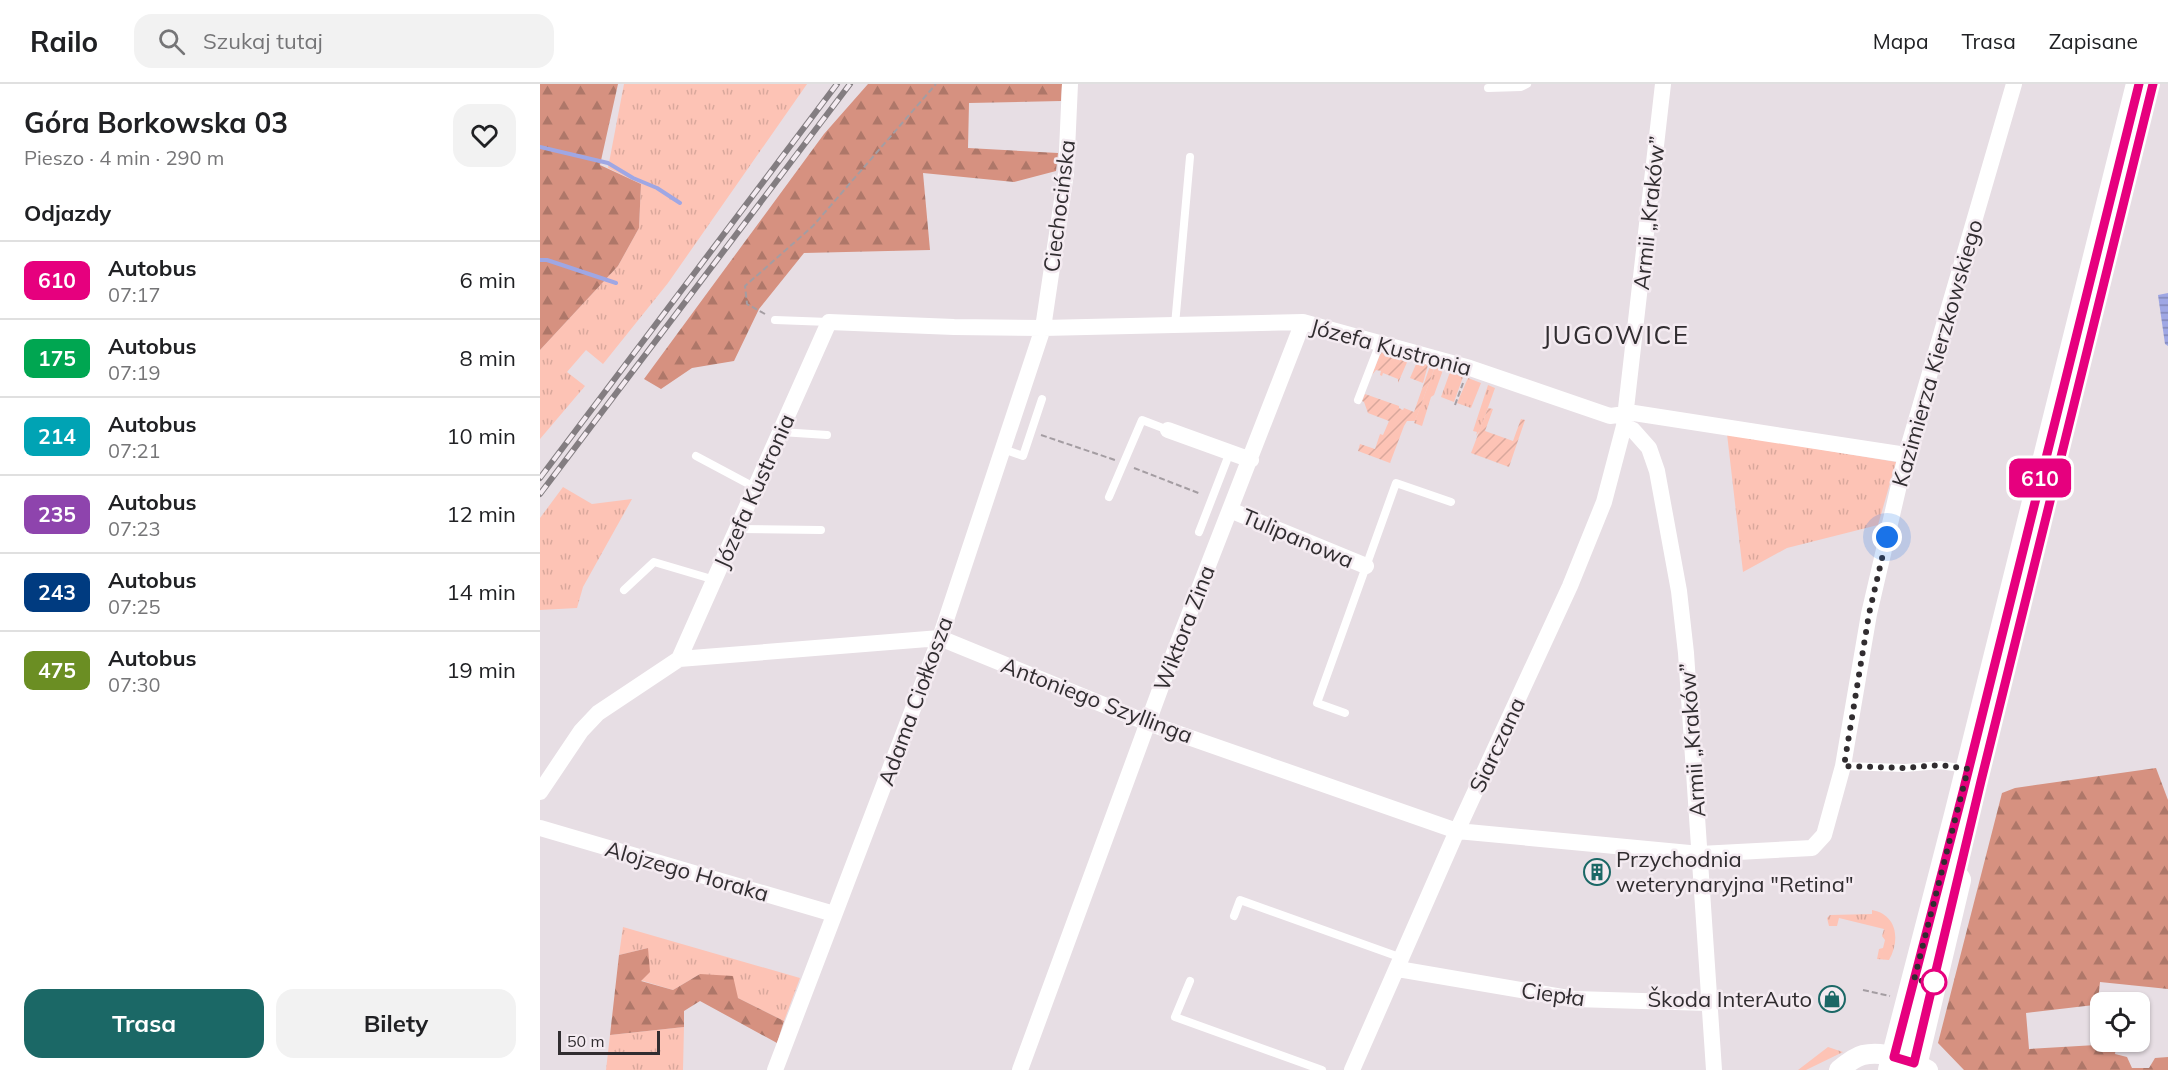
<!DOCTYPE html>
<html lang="pl">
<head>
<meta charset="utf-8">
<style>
  :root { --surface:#fff; --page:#f2f2f2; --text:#202124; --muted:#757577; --line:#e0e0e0; --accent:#1b6866 }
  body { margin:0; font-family:Mulish,sans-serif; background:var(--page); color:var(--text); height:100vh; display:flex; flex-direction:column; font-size:22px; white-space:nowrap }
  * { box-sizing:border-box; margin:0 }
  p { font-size:20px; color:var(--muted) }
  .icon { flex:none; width:33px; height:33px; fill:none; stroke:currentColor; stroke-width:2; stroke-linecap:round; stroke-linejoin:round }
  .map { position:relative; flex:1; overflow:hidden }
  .details { display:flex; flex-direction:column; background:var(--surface); width:540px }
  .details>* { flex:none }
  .badge { padding:0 12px; border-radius:9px; font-size:21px; line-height:39px }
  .buttons { position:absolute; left:1550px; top:908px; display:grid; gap:12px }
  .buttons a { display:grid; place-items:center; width:60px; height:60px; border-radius:12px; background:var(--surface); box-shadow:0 2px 4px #0004; font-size:30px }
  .scale { position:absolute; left:18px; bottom:15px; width:102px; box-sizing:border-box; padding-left:6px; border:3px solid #312d30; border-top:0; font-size:16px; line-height:21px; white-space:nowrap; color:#312d30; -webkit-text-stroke:4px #f4ebf1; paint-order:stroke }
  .you { position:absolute; width:30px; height:30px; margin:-15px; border:4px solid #fff; border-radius:50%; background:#1a73e8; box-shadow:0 0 0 9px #1a73e833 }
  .map>.badge { position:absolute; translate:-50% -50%; box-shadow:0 0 0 3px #fff }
  h2 { padding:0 24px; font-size:22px; line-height:54px }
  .round { display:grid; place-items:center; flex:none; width:63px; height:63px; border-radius:18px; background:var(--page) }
  .headline { display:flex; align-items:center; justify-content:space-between; height:102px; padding:0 24px }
  h1 { font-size:28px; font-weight:700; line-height:45px }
  .action { display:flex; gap:12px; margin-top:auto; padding:12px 24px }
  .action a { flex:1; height:69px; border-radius:18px; background:var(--accent); color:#fff; font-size:24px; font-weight:700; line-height:69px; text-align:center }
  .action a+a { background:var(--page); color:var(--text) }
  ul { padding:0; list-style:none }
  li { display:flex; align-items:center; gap:18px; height:78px; padding:0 24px; border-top:2px solid var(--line) }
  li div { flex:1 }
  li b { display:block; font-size:22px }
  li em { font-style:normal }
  li .badge { min-width:66px; font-weight:700; text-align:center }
  header { display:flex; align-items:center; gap:36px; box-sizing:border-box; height:84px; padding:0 30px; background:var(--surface); border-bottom:2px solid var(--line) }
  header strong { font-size:28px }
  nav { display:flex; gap:33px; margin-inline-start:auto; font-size:21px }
  .search { width:420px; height:54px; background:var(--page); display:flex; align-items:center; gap:15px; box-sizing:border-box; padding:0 21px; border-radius:18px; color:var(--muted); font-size:22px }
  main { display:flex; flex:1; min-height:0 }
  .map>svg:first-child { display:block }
  .grass { fill:url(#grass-tufts) }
  .forest { fill:url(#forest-firs) }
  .garden { fill:url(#garden-furrows) }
  .water { fill:url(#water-rules) }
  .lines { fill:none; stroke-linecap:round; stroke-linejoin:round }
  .stream { stroke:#9fa7e4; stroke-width:4 }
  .path { stroke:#a49da2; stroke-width:2; stroke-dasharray:6 3; stroke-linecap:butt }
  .service { stroke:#fff; stroke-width:8 }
  .minor { stroke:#fff; stroke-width:16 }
  .tertiary { stroke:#fff; stroke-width:20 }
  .primary { stroke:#fff; stroke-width:26 }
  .rail-casing { stroke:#837d81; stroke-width:6 }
  .rail { stroke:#f4ebf1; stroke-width:4; stroke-dasharray:11; stroke-linecap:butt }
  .line-casing { stroke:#fff; stroke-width:14 }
  .line { stroke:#e6007e; stroke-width:9 }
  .walk { stroke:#312d30; stroke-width:6; stroke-dasharray:0 10.8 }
  .stop-dot { fill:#fff; stroke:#e6007e; stroke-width:3 }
  .labels { text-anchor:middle; stroke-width:5; stroke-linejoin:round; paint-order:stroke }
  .street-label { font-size:22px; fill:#312d30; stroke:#f4ebf1 }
  .poi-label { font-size:22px; fill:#312d30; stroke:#f4ebf1; text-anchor:start }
  .quarter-label { font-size:26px; letter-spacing:1.5px; fill:#312d30; stroke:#f4ebf1 }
</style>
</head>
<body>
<header>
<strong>Railo</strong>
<div class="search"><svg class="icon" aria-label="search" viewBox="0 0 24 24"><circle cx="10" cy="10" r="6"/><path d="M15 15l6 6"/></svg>Szukaj tutaj</div>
<nav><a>Mapa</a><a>Trasa</a><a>Zapisane</a></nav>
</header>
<main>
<section class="details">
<div class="headline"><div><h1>Góra Borkowska 03</h1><p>Pieszo · 4 min · 290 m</p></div><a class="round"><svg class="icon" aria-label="heart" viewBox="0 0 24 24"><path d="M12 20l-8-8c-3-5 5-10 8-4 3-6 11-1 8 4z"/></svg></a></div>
<h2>Odjazdy</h2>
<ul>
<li><span class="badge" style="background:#e6007e;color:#fff">610</span><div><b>Autobus</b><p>07:17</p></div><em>6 min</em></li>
<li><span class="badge" style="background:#00a651;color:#fff">175</span><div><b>Autobus</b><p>07:19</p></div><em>8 min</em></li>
<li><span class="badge" style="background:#00a3b4;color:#fff">214</span><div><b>Autobus</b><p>07:21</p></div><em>10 min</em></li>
<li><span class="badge" style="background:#8e44ad;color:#fff">235</span><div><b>Autobus</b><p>07:23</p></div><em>12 min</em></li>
<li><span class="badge" style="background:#003b80;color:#fff">243</span><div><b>Autobus</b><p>07:25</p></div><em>14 min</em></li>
<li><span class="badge" style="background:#6b8e23;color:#fff">475</span><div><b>Autobus</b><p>07:30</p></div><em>19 min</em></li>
</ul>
<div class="action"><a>Trasa</a><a>Bilety</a></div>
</section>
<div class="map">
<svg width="1628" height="986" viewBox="0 0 1628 986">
  <defs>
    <pattern id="grass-tufts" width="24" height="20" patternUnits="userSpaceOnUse" patternTransform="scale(1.5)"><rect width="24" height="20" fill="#fdc3b5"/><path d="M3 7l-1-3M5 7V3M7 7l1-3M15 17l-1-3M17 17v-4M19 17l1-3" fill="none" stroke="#d9a89c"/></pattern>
    <pattern id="forest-firs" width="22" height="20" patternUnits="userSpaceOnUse" patternTransform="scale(1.5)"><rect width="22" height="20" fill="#d69180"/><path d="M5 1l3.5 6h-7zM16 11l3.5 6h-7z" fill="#ae7769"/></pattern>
    <pattern id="garden-furrows" width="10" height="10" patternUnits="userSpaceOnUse" patternTransform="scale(1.5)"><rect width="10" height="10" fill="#fdc3b5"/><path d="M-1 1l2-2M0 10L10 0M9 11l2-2" fill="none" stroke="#d9a89c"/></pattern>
    <pattern id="water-rules" width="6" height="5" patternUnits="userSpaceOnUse" patternTransform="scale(1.5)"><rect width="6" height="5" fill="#9fa7e4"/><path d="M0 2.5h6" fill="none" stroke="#8288b9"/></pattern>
  </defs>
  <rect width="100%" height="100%" fill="#e7dee4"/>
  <path class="grass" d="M84,0H267L128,199L63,280L46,266L27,288L45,302L0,355V266L78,182L99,144L101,100L68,84Z
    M895,283L903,286L894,311L891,313L882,342L874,339Z
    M910,288L923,293L914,318L901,313Z
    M928,294L941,299L931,324L917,319Z
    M948,301L955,304L940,346L936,352L937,348L933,347Z
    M1187,350L1356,378L1338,441L1247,464L1203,488Z
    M23,403L52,420L92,415L43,503L37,524L0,526V434Z
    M1332,826C1358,831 1360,857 1349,876L1337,875L1339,865L1343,864L1345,856L1342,852L1344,845L1299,834L1297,842H1289L1287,834L1290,831L1332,830Z
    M83,843L260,894L244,937L198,914L160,890L133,906L100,896L108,864L79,871Z
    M144,943L143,986H66L70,951Z
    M1288,963L1303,968L1266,986H1258Z"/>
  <path class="forest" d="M0,0H78L60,81L101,100L99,144L78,182L0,266Z
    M328,0H522L521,17L429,19L428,64L518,69L516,87L474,98L383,89L390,166L264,169L219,225L194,277L152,284L121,305L104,295L284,50Z
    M1616,684L1628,716V905L1560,898L1558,917L1554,921L1486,929L1489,965L1556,961L1576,964L1575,970L1587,973L1592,984H1609L1615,974L1628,973V986H1424L1398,959L1462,709L1475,704Z
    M108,864L110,888L101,897L133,906L160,890L193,892L198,914L244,937L237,959L160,917L144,927V943L70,951L79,871Z"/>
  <path class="garden" d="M841,268L868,276L858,299V295L843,289L842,292L840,291L841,287L836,286L832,291Z
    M877,278L888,281L883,299L870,294Z
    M890,282L895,283L875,337H867L864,342L850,379L818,367L820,360L835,365L840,350L843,351L849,337L828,329L824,318L822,317L825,310L859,322V324L863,326L864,324L874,328Z
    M948,324L953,325L945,347L973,357L981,335L985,336L969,383L931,369Z"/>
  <path class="water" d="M1628,209V262L1625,260L1618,211Z"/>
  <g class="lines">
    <path class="stream" d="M0,63L68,79L93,94L117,104L140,119
      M0,176H7L76,199"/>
    <path class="path" d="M225,230L207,220L205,202L273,142L396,0
      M915,321L923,299
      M501,351L575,376
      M594,384L661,410
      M1323,906L1350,912"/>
    <path class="service" d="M948,4L981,3L987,0
      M235,236L289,238
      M635,241L650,73
      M818,316L840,259
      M241,348L287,351
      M463,365L483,372L502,315
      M156,372L216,404
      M569,413L602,336L628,346
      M197,445L281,446
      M659,448L690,368
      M84,506L114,478L175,496
      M805,629L777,619L856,399L911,418
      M1303,682L1365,684L1400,681L1426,685
      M694,832L700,816L862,874
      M650,897L635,933L782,986"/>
    <path class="minor" d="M1084,342L1093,346L1109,364L1117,387L1139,507L1146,569L1174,986
      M628,346L711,376
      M690,426L826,482
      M139,575L289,238L414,243L503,244L763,238L930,284L1070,332L1094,329L1366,371
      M0,708L41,647L58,629L139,575L400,554L608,639L917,747L1160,770L1272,764L1284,751L1303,682L1329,530L1366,371L1474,0
      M0,744L294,830
      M858,885L1034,915L1169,919
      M235,986L400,554L503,244L526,89L530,0
      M480,986L625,592L763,238
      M812,986L917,747L1030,502L1064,418L1084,342L1123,0"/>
    <path class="tertiary" d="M1299,986C1305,981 1315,973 1323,971C1343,966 1371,976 1388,986"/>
    <path class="primary" d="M1351,986L1417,731L1599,0
      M1373,986L1418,796"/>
    <defs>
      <path id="rail" d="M0,394L297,0
        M0,410L310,0"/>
    </defs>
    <use href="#rail" class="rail-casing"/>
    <use href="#rail" class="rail"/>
  </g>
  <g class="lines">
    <defs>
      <path id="line" d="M1599,0L1423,708L1354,973L1374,979L1441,697L1613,0"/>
    </defs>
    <use href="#line" class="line-casing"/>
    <use href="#line" class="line"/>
    <path class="walk" d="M1347,453L1329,530L1304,682L1365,684L1400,681L1428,685L1374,896L1394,898"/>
  </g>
  <defs>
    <symbol id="building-ring" viewBox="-11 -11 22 22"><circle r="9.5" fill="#f4ebf1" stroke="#1b6866" stroke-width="1.5"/><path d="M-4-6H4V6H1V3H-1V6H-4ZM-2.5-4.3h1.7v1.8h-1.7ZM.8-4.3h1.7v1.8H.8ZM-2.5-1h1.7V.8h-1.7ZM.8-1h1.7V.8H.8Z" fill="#1b6866"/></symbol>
    <symbol id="shop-ring" viewBox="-11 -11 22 22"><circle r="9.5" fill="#f4ebf1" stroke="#1b6866" stroke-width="1.5"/><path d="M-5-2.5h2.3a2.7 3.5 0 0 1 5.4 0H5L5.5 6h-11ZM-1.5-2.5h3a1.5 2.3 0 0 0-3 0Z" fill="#1b6866"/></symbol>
  </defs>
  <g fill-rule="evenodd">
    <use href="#building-ring" x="1042" y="773" width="30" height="30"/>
    <use href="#shop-ring" x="1277" y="900" width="30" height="30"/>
  </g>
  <circle class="stop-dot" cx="1394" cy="898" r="12"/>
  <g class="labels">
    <g class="street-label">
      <text transform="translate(519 122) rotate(-83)" y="8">Ciechocińska</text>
      <text transform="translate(1109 129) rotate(-84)" y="8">Armii „Kraków”</text>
      <text transform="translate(851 263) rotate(15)" y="8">Józefa Kustronia</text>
      <text transform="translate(1397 269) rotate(-74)" y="8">Kazimierza Kierzkowskiego</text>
      <text transform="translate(214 407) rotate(-66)" y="8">Józefa Kustronia</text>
      <text transform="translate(758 454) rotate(23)" y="8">Tulipanowa</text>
      <text transform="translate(644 544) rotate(-69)" y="8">Wiktora Zina</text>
      <text transform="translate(557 616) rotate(21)" y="8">Antoniego Szyllinga</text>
      <text transform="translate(375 617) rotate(-70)" y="8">Adama Ciołkosza</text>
      <text transform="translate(1152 656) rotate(-94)" y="8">Armii „Kraków”</text>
      <text transform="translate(957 661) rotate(-65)" y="8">Siarczana</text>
      <text transform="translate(147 787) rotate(16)" y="8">Alojzego Horaka</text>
      <text transform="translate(1013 910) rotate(8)" y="8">Ciepła</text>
    </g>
    <g class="poi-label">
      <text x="1076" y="783">Przychodnia<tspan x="1076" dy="25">weterynaryjna "Retina"</tspan></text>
      <text x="1272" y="923" text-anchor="end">Škoda InterAuto</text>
    </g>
    <g class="quarter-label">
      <text x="1076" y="260">JUGOWICE</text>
    </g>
  </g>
</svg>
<div class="buttons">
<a><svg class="icon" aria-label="locate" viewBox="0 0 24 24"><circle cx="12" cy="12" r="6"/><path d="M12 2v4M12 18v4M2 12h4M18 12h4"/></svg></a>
</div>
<div class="scale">50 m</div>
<div class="you" style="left:1347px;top:453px"></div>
<b class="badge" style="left:1500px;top:394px;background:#e6007e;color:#fff">610</b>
</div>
</main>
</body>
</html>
